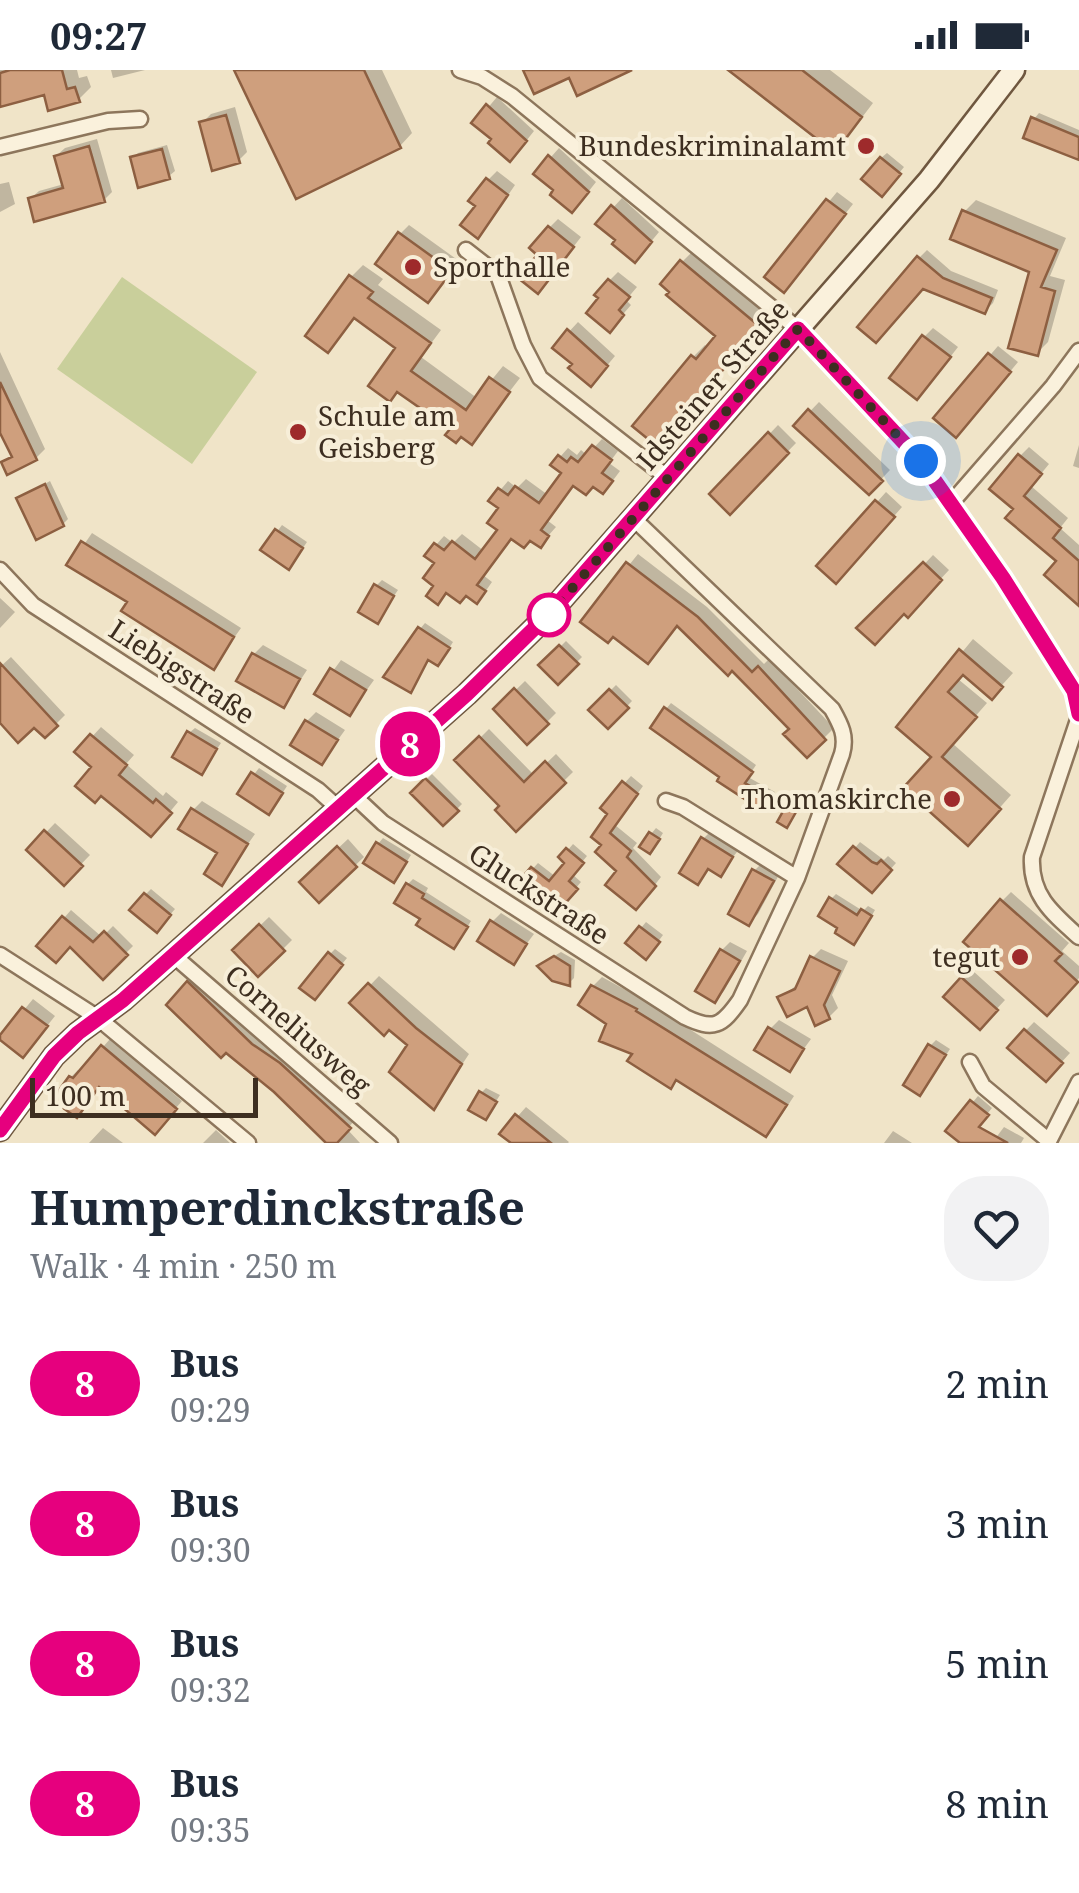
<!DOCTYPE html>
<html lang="en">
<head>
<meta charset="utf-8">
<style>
  :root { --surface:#fff; --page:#f2f2f3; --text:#1f2937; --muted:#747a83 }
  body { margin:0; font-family:"Noto Serif",serif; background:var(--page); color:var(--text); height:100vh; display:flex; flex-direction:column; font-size:38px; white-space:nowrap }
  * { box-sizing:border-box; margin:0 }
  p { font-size:32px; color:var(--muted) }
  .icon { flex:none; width:55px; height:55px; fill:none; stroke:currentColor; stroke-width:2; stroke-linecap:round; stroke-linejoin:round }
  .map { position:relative; height:1073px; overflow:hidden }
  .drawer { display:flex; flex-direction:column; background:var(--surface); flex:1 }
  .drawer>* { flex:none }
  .badge { padding:0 20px; border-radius:32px; font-size:35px; line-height:65px }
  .scale { position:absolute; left:30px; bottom:25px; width:228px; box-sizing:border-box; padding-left:10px; border:5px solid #3d2e20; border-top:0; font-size:28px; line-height:35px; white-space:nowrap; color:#3d2e20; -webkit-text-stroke:8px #f7eed8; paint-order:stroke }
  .you { position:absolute; width:50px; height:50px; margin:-25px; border:8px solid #fff; border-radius:50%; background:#1a73e8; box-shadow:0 0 0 15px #1a73e833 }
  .map>.badge { position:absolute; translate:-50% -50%; box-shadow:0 0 0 5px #fff }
  .round { display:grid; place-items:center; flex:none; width:105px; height:105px; border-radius:40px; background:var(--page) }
  .overview { display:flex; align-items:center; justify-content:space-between; height:170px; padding:0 30px }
  h1 { font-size:48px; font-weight:700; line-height:75px }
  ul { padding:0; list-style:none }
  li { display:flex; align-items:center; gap:30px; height:140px; padding:0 30px }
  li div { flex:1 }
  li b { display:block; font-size:38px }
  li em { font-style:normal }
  li .badge { min-width:110px; font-weight:700; text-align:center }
  .status { display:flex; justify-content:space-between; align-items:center; height:70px; padding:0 50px; background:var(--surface); direction:ltr }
  .status svg { height:28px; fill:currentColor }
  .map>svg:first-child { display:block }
  .green { fill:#c9cf9b }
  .shadow { fill:#0003 }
  .building { fill:#cf9f7d; stroke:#8d5f41; stroke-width:2.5 }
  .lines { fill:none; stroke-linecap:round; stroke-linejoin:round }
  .street-casing { stroke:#8d765c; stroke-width:19 }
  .secondary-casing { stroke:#6f573f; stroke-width:25 }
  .street { stroke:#faf1dc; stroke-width:14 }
  .secondary { stroke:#faf1dc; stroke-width:20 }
  .line-casing { stroke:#fff; stroke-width:22 }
  .line { stroke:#e6007e; stroke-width:15 }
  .walk { stroke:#3d2e20; stroke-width:10; stroke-dasharray:0 18 }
  .poi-dot { fill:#9e2a2b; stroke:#f7eed8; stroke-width:4 }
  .stop-dot { fill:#fff; stroke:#e6007e; stroke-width:5 }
  .labels { text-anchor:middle; stroke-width:8; stroke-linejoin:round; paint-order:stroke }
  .poi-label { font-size:28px; fill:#3d2e20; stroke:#f7eed8; text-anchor:end }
  .street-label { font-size:28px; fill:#3d2e20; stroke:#f7eed8 }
</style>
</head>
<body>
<div class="status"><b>09:27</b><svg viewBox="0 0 49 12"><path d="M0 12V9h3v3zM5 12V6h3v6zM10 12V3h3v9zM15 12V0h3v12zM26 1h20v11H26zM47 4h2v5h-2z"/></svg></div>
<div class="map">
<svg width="1079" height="1073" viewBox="0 0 1079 1073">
  <rect width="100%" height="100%" fill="#f0e4c8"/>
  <path class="green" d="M122,207L257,302L192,394L57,299Z"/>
  <path class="shadow" d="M0,0H77L79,8L87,6L91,17L78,30L45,22L0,35Z
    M111,0H145L113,8Z
    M236,0H382L412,63L400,76Z
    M732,0H830L873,33L847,67Z
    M497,27L534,61L519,80L494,69L475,53Z
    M235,37L247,82L238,91L202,53L211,44Z
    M1039,43L1079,60V88L1034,49Z
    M97,69L112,122L104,130L30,129L39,121L64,114L56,86L65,78Z
    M167,75L175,101L169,106L133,88L138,83Z
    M559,78L596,112L581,131L556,120L536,104Z
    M887,83L904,97L887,118L881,88Z
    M497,101L515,115L486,157L479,135L488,110Z
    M9,112L15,134L0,142V114Z
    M837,122L853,134L792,211L767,206Z
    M622,128L659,162L644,180L599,153Z
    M976,130L1066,168L1050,206L1065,210L1048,272L1037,283L1032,201L965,141Z
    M558,149L581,167L546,212L541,185L550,157Z
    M409,155L459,191L437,220L400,164Z
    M694,180L770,243L671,362L693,287L705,275L708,278L719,266L682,192Z
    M927,180L951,201L998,220L993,233L985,241L923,216L919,188Z
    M363,195L383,209L378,215L441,260L421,287L477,328L503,296L520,308L471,371L399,320V277L356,246L328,280L351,207Z
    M618,202L637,217L626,230L631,235L618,250L610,210Z
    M578,252L615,286L600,304L575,294L555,277Z
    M933,258L958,277L926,318L924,267Z
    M998,276L1018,292L965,356L936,348Z
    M0,282L45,379L36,388L4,393L13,384L0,358Z
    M819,332L890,400L869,422L797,355Z
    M778,355L796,373L730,441L712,424Z
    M602,369L618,381L609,393L620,401L611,413H574L547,450L556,457L540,475L531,468L513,466L483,505L492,512L485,522L467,523L437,515L436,475L444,466L453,473L462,464L484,481L500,460L501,437L492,430L508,411L517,418L526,409L548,425L565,403L560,387L568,378L577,385L581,380L587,385Z
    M1079,375V398L1073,396Z
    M1029,377L1049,394L1031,416L1068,448L1060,458L1079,475V533L1059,491L1016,439L1020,386Z
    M50,411L68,449L63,454L19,429Z
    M886,422L902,437L845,502L820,496Z
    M282,455L307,472L294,491L264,479Z
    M92,463L241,558L214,596L130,531L70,495Z
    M638,484L707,537L764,594L769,589L834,658L807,685L792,659L732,598L678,554L613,565L584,551Z
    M933,485L949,500L908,544L898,522Z
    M382,510L398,520L377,551L376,516Z
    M0,528L15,542L0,558Z
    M425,553L453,572L443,588H430L410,619L420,559Z
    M973,569L1013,603L992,626L964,602L958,609L987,633L952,673L1011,725L980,760L934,687L900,657Z
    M566,571L582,587L558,611L542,595Z
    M263,575L307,600L284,635L254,584Z
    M11,587L65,645L45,665L35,654L0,650V597Z
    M341,590L374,610L350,643L317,623Z
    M525,611L556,643L528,671L496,639Z
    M616,615L632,631L608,656L592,639Z
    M671,633L756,695L748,707L775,722L768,732L723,707L666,639Z
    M316,642L345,660L322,692L307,651Z
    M101,657L134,685L126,694L163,726L166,722L178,732L159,755L102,723L95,697L78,682Z
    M195,658L221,673L202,701L189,663Z
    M489,659L534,705L556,684L573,702L516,758L502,736L458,690Z
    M259,698L287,716L274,736L240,723Z
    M432,704L462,734L443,753L413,723Z
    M631,706L643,716L615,755L637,773L633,778L661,807L643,830L604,774L610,743L603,737Z
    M202,731L255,764L221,812V783L193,740Z
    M794,732L800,735L787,755L788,737Z
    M55,753L90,785L64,812L29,780Z
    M656,758L663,763L655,776L651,764Z
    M712,760L740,778L720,804L710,797L697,812L703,769Z
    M383,768L411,785L399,804L378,774Z
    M348,769L364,787L319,830L302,812Z
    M860,772L884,790L888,786L896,793L872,820L841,794Z
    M573,774L587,786L572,804L581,812L562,834L528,804L538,793L556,807L568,793L562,787Z
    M763,792L781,801L758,844L749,853L754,801Z
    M413,809L428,818L426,822L471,851L459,870L423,848L408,814Z
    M151,819L175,839L162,854L146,824Z
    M1011,822L1069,873L1062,881L1079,896V908L1056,934L1002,831Z
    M836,824L863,841L868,836L875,840L859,867L831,829Z
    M71,840L102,867L113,856L133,876L103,906L64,848Z
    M501,843L534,864L513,892L492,852Z
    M269,847L292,870L258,904L235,880Z
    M646,852L663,865L651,881L641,858Z
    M730,872L747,881L724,921L715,930L722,880Z
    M335,879L347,888L320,921L330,884Z
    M821,879L848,891L832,925L838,938L829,947L808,934L780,927L800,913L812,888Z
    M561,882L575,890L574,908L569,913L546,891Z
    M972,900L1005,930L980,957L947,927Z
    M195,906L355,1050L347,1059L360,1073H330L226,980L189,913Z
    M379,906L469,984L434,1037L410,975L353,933Z
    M602,907L644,930L794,1026L775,1055L766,1064L678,1008L671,1016L609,953L593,916Z
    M33,929L55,946L31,976L1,968Z
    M779,950L811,969L789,999L770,959Z
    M1034,952L1070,983L1046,1009L1010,977Z
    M110,969L182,1031L162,1054L100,1014L84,1037L71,1007L78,1000L81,1002Z
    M936,970L950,979L925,1017L930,976Z
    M486,1018L500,1025L486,1047L481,1023Z
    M978,1026L992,1038L968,1067L949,1061Z
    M526,1037L569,1072L568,1073H515L503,1063Z
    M1004,1057L1024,1068L1021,1073H992Z
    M103,1058L123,1073H89Z
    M216,1060L230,1073H203Z
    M893,1061L912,1073H884Z"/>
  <path class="building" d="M10,0H62L67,19L75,17L80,32L48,41L44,25L0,37V3Z
    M234,0H364L401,78L296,129Z
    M523,0H632L577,26L569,8L534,24Z
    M728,0H802L862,47L835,83Z
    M486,34L527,71L510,92L488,73L491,69L471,53Z
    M226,45L240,93L212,101L199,52Z
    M1031,47L1079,67V90L1023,68Z
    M89,76L105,132L34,152L28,128L63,118L54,86Z
    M162,79L170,109L138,118L130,87Z
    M548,85L589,122L572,143L550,125L553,120L533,104Z
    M880,87L901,104L882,127L861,109Z
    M486,108L508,125L478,169L460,155L475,136L468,131Z
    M826,129L846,144L784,223L764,207Z
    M611,135L652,172L635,193L612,174L615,170L595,154Z
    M962,140L1057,180L1041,217L1055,221L1038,286L1008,278L1029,202L950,169Z
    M548,156L574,177L538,224L518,208L537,185L529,178Z
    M398,162L452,201L428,233L375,194Z
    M917,186L943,208L992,228L985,244L923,219L876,273L857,257Z
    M680,190L759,256L659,378L632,356L691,285L696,289L715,266L666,225L669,222L660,214Z
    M349,205L373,222L368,228L431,273L411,301L466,340L489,307L510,322L472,375L461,367L456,373L445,365L450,359L397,322L390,332L368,316L395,278L354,248L328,283L305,266Z
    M608,209L630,227L619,240L624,245L610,263L586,243L598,228L594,225Z
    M567,259L608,296L591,317L568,298L572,294L552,278Z
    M922,265L951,287L917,330L889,308Z
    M988,283L1011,302L956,368L933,348Z
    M0,312L37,390L7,405L1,392L12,387L0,363Z
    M808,339L883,411L869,425L793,356Z
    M768,362L789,383L730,445L709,424Z
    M592,375L612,390L602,403L613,411L603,424L593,417L586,425L573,416L541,460L549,466L541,478L530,471L524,478L511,469L477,515L486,521L477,534L466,526L460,533L446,523L438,535L426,526L433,516L423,508L434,493L424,486L434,473L444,480L452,471L475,489L497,460L487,453L498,438L488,431L498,418L508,425L515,416L539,433L561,403L550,395L558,385L567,392L571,387L578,392Z
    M1018,384L1042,404L1024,426L1061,458L1053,468L1079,491V536L1044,505L1056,491L1005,448L1013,439L989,419Z
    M45,414L64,456L36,470L16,428Z
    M875,430L895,447L836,514L816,496Z
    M275,459L303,478L289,500L260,480Z
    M81,471L234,567L214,600L121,541L127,532L66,495Z
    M626,492L698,547L752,602L758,596L826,670L807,688L783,664L789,659L732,601L728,606L677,556L648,594L613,567L608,573L580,552Z
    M923,492L942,510L908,548L904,544L875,575L856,558Z
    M374,514L394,526L378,554L358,542Z
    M418,557L450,578L438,596L428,590L411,623L383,607Z
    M559,575L579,594L558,615L538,595Z
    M959,579L1003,617L992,630L963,605L948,622L977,647L942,687L1001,739L968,776L903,718L931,687L896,657Z
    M252,583L300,609L284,638L236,611Z
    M0,593L58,656L45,668L34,658L18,673L0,653Z
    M330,598L366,620L350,646L314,624Z
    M514,618L549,654L527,675L493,639Z
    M609,619L629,638L608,659L588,640Z
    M664,637L753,702L745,713L771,728L763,741L717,711L719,707L650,658Z
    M305,650L338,670L322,695L290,675Z
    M187,661L217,679L202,705L172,687Z
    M90,664L127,695L119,705L153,733L156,729L172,743L151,767L101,726L95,733L75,716L91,697L74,682Z
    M479,666L524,712L545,691L566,713L516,762L495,740L499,736L454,690Z
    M251,702L283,723L269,745L237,724Z
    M425,708L459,741L443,756L410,723Z
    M622,711L638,724L610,763L631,781L627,787L656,816L636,840L605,815L616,801L595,782L601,775L591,767L607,744L600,738Z
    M786,736L796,742L787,758L777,752Z
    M191,738L248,774L222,816L204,804L217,783L178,759Z
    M44,760L83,796L64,816L26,780Z
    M649,762L660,769L650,784L639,777Z
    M701,767L733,787L721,807L708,799L698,815L679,803Z
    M376,772L407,792L394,813L363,793Z
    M337,776L357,797L319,833L299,812Z
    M853,776L872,792L877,794L881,790L892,800L872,823L837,794Z
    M566,778L584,793L569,811L578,819L562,837L524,805L531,797L549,811L564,793L558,787Z
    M752,799L774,811L749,856L728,844Z
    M406,813L424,824L422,828L468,857L454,879L416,855L420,849L394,833Z
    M144,823L171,845L157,863L129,840Z
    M829,827L857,845L861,839L872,846L854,875L835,863L837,858L818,846Z
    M1000,829L1062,884L1055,891L1078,912L1047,946L963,872Z
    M62,846L93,872L104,861L128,885L103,910L70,877L56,893L36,876Z
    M490,850L527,874L514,895L477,871Z
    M259,854L285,881L258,907L232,880Z
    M639,856L660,872L646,890L625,873Z
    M720,879L740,891L715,933L695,921Z
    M328,882L343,895L315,930L299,918Z
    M554,886L570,896V916L552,911L537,896Z
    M810,886L840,901L824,935L830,949L815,956L807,937L787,947L777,927L795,919Z
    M961,907L998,940L980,960L943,927Z
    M187,911L252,974L280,993L351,1058L337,1073H326L274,1022L226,983L221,988L166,935Z
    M368,913L416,958L462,994L434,1040L389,1002L407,975L389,960L384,966L349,933Z
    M591,915L637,939L636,941L787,1035L766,1067L676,1010L671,1019L627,991L632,984L599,971L606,954L578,935Z
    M22,937L48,956L23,988L0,970V965Z
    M768,957L804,979L790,1002L754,980Z
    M1024,959L1063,993L1046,1012L1007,978Z
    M928,974L946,985L920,1026L903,1015Z
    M101,975L177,1039L155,1065L99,1017L77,1048L52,1030L69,1006L73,1008Z
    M479,1021L497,1032L486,1050L468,1040Z
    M970,1030L989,1045L979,1057L1008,1073H960L945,1061Z
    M515,1044L551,1073H511L499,1064Z"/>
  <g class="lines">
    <defs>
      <path id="street" d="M460,0L482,7L512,26L798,259L921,391L1003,508L1074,621L1079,644
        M0,77L108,51L140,49
        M466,180L498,205L523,275L540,308L668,408
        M952,432L1053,316L1079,281
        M0,500L33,535L318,720L338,738
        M1079,647L1032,787C1030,825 1052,843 1079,867
        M353,725L383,753L685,947C714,961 722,956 740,930L797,808L842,684C847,666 841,655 832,639L633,448
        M666,731L683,737L797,808
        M0,885L98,948L248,1073
        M173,885L390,1073
        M970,992L983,1016L1049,1071
        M1048,1073L1079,1012"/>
      <path id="secondary" d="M0,1060L54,986L78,963L123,930L467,624L548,545L929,110L1014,0"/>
    </defs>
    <use href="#street" class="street-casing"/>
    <use href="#secondary" class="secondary-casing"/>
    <use href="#street" class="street"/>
    <use href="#secondary" class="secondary"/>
  </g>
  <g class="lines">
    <defs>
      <path id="line" d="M0,1060L54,986L78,963L123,930L467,624L548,545L798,259L921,391L1003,508L1074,621L1079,644"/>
    </defs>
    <use href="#line" class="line-casing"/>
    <use href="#line" class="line"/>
    <path class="walk" d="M549,545L798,259L921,391"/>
  </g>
  <g class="poi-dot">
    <circle cx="866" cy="76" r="10"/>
    <circle cx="413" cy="197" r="10"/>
    <circle cx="298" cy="362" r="10"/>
    <circle cx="952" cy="729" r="10"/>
    <circle cx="1020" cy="887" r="10"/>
  </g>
  <circle class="stop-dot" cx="549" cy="545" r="20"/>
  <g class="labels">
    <g class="poi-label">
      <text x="846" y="86">Bundeskriminalamt</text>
      <text x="433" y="207" text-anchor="start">Sporthalle</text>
      <text x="318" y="356" text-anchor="start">Schule am<tspan x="318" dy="32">Geisberg</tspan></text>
      <text x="932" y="739">Thomaskirche</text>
      <text x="1000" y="897">tegut</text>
    </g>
    <g class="street-label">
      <text transform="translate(713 315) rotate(-49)" y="10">Idsteiner Straße</text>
      <text transform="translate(182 602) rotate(33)" y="10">Liebigstraße</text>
      <text transform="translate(539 824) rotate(33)" y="10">Gluckstraße</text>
      <text transform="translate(298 960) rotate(41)" y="10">Corneliusweg</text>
    </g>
  </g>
</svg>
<div class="scale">100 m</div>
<div class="you" style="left:921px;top:391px"></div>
<b class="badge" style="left:410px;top:674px;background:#e6007e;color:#fff">8</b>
</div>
<section class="drawer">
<div class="overview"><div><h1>Humperdinckstraße</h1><p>Walk · 4 min · 250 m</p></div><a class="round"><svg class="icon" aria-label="heart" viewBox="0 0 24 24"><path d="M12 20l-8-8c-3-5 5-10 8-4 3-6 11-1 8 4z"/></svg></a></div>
<ul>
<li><span class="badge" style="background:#e6007e;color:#fff">8</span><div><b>Bus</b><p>09:29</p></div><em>2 min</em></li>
<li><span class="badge" style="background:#e6007e;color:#fff">8</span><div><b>Bus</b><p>09:30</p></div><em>3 min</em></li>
<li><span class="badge" style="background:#e6007e;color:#fff">8</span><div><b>Bus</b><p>09:32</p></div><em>5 min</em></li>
<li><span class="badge" style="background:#e6007e;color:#fff">8</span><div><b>Bus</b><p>09:35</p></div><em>8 min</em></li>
</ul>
</section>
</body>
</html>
